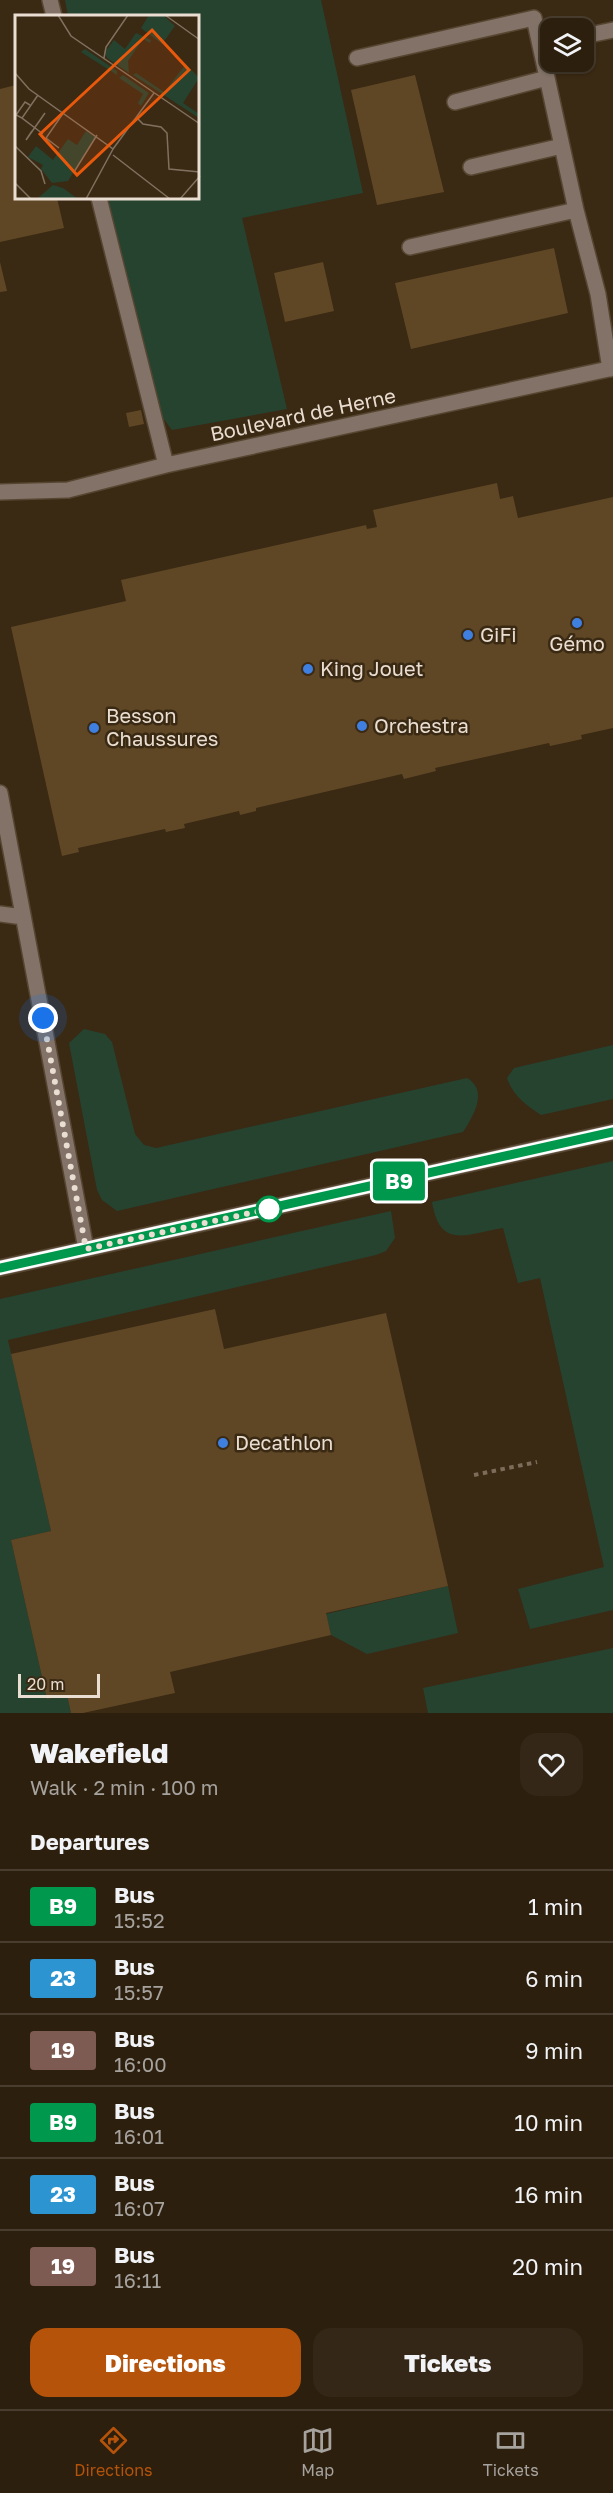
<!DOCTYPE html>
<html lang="en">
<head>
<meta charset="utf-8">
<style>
  :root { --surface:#2c1f0e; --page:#342717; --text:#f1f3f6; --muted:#a6a29e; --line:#483d2e; --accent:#b45309 }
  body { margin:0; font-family:"Golos Text",sans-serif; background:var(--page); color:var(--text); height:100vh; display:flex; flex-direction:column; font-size:22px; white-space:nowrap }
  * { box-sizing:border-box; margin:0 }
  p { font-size:20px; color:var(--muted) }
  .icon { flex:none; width:33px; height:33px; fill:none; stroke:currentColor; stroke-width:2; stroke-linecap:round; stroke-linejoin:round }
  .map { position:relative; height:1713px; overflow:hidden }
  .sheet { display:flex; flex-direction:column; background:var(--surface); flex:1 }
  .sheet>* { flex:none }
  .badge { padding:0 12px; border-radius:4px; font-size:21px; line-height:39px }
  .buttons { position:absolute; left:540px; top:18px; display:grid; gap:12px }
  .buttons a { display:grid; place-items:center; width:54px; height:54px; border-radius:12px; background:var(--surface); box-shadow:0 2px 4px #0004,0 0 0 2px var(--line); font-size:30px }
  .scale { position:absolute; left:18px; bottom:15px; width:82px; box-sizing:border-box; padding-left:6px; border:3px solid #e9ded1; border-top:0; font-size:16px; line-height:21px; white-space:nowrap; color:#e9ded1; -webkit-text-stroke:4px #3a2913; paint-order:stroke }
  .you { position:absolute; width:30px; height:30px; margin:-15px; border:4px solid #fff; border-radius:50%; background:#1a73e8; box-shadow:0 0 0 9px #1a73e833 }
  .map>.badge { position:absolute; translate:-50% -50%; box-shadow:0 0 0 3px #fff }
  h2 { padding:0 30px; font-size:22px; line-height:54px }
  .round { display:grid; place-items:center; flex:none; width:63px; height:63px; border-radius:18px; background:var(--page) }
  .summary { display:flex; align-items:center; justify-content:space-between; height:102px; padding:0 30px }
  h1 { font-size:28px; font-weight:800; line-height:45px }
  .button { display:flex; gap:12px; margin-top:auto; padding:12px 30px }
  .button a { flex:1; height:69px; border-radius:18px; background:var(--accent); color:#fff; font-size:24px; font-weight:800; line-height:69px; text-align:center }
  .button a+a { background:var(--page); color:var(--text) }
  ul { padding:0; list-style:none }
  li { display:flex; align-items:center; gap:18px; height:72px; padding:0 30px; border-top:2px solid var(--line) }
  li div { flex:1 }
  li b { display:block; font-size:22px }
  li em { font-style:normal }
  li .badge { min-width:66px; font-weight:700; text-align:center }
  .dock { display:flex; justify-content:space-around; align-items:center; height:84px; border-top:2px solid var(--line); background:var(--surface); font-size:16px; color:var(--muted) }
  .dock a { display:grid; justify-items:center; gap:3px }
  .dock .active { color:var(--accent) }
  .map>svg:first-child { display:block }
  .grass { fill:#264330 }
  .building { fill:#5f4726 }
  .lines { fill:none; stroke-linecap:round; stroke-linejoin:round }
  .minor-casing { stroke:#564631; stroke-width:18 }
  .path { stroke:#7c6d5b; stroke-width:4; stroke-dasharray:4.5 4.5; stroke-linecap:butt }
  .minor { stroke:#827267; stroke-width:15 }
  .line-casing { stroke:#fff; stroke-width:14 }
  .line { stroke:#00984d; stroke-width:9 }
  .walk { stroke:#e9ded1; stroke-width:6; stroke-dasharray:0 10.8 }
  .shop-dot { fill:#3f7fe0; stroke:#3a2913; stroke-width:2 }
  .stop-dot { fill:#fff; stroke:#00984d; stroke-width:3 }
  .labels { text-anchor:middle; stroke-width:5; stroke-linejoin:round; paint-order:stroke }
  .street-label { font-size:20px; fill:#e9ded1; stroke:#3a2913 }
  .poi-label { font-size:20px; fill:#e9ded1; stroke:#3a2913; text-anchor:start }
  .inset-road { fill:none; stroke:#80715f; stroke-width:1.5 }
  .view { fill:#e8590c; fill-opacity:0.15; stroke:#e8590c; stroke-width:3 }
  .inset-edge { fill:none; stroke:#e9ded1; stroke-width:3 }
</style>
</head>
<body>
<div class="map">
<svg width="613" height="1713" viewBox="0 0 613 1713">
  <rect width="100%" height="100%" fill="#3a2913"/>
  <path class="grass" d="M65,0H321L363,193L242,218L287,409L172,430L150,401L107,198H198V16H68Z
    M84,1029L105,1034L112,1042L135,1134L144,1145L156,1148L467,1078C489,1091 473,1116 463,1132L117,1211L102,1200L97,1190L69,1043Z
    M613,1045V1099L541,1115C526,1105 513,1096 507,1078L514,1068Z
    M613,1161V1610L530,1629L518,1589L604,1567L540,1278L518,1283L503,1228C466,1234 440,1250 432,1202Z
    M391,1211L395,1238L386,1251L376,1255L8,1340L51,1531L11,1540L47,1699L67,1695L71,1713H0V1299Z
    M448,1586L458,1633L367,1654L331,1635L326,1614Z
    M613,1648V1713H428L423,1688Z"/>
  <path class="building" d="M415,75L444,192L377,205L351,90Z
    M16,85V198H57L64,228L0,242V89Z
    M554,248L568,313L411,349L395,283Z
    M0,262L7,291L0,292Z
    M323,262L334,311L285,322L274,273Z
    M141,410L144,424L129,427L126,413Z
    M497,483L500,499L513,496L518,518L613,497V728L581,735L582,739L569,742L550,746L549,743L435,768L436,771L404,779L402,774L256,808V811L240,815L239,811L184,824L185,828L166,832L165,829L78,848L79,852L62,856L11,627L126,601L121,580L366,525L367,529L377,527L373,510Z
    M215,1309L224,1349L386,1313L448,1586L326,1613L331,1635L170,1672L175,1693L83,1713H71L67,1695L47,1699L11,1540L51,1531L11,1354Z"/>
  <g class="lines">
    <defs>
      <path id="minor" d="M50,0L54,16
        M589,35L613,30
        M357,58L534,18L576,210L598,294L610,369
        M455,102L547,78
        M471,167L562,146
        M99,198L166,465
        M410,247L576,210
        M0,492L68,490L166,465L613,368
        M0,793L86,1249
        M0,914L23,917
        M0,1268L613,1132"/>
    </defs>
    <use href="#minor" class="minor-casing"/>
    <path class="path" d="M474,1475L537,1462"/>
    <use href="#minor" class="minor"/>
  </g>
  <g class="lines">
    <defs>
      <path id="line" d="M0,1268L613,1132"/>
    </defs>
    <use href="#line" class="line-casing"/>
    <use href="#line" class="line"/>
    <path class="walk" d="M43,1018L86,1249L269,1209"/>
  </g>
  <g class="shop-dot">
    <circle cx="577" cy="623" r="6"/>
    <circle cx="468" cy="635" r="6"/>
    <circle cx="308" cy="669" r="6"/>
    <circle cx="362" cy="726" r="6"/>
    <circle cx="94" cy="728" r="6"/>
    <circle cx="223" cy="1443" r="6"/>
  </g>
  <circle class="stop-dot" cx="269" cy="1209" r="12"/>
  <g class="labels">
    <g class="street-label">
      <text transform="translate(303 415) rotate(-12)" y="7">Boulevard de Herne</text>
    </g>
    <g class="poi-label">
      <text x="480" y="642">GiFi</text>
      <text x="577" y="651" text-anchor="middle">Gémo</text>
      <text x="320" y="676">King Jouet</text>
      <text x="106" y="723">Besson<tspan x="106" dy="23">Chaussures</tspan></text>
      <text x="374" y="733">Orchestra</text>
      <text x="235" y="1450">Decathlon</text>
    </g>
  </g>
  <g transform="translate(15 15)">
    <rect width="184" height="184" fill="#3a2913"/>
    <path d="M134,0H148L160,11L147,29L126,13ZM121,18L136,25L135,28L128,24L113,46L114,58L92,43L90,37L99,25L110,34ZM70,34L102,56V60L66,37ZM171,49L184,63L168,88L184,99V103L118,60L121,58L149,77ZM108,60L134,78L126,91L123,88L128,79L104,63ZM71,116L80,122L53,166L37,168L26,154L28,150L13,142L21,131L38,145L53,124L62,130Z" fill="#264330"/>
    <path d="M38,170L48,173L63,184H22Z" fill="#264330"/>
    <path class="inset-road" d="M43,0L56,21L185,109M150,0L185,25M89,43L91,32L113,0M0,58L14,74L98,134L71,184M23,80L7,103L28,119M121,102L128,109L146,112L152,118L154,154L185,157M7,103L1,100L10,87L15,90M17,116L11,125L30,98M0,131L26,156L30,169M44,133L31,123L49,97M98,134L139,78M98,140L155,184M61,159L59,157L82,120M0,168L16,184M165,184L185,161"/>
    <path class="view" d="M137,15L174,55L62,160L25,119Z"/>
    <rect width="184" height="184" class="inset-edge"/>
  </g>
</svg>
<div class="buttons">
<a><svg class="icon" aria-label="layers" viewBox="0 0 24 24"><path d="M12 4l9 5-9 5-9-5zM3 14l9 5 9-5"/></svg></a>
</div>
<div class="scale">20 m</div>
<div class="you" style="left:43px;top:1018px"></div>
<b class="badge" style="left:399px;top:1181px;background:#00984d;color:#fff">B9</b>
</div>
<section class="sheet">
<div class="summary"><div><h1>Wakefield</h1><p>Walk · 2 min · 100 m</p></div><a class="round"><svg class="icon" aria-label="heart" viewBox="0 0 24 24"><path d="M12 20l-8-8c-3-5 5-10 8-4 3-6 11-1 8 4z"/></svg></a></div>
<h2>Departures</h2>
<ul>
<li><span class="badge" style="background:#00984d;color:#fff">B9</span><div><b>Bus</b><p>15:52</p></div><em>1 min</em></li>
<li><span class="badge" style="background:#2b94d1;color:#fff">23</span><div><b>Bus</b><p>15:57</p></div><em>6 min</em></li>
<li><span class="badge" style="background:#7d5a52;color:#fff">19</span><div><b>Bus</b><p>16:00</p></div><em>9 min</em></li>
<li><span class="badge" style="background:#00984d;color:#fff">B9</span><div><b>Bus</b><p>16:01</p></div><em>10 min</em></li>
<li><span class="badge" style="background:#2b94d1;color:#fff">23</span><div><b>Bus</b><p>16:07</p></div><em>16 min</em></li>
<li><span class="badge" style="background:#7d5a52;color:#fff">19</span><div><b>Bus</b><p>16:11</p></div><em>20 min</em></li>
</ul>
<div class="button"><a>Directions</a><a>Tickets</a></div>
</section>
<nav class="dock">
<a class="active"><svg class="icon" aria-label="directions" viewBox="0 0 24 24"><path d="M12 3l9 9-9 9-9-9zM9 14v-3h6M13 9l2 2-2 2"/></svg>Directions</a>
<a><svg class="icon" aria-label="map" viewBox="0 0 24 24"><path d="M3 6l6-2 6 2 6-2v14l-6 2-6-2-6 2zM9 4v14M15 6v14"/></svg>Map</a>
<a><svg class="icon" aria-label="tickets" viewBox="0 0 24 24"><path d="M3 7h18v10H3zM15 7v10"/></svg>Tickets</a>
</nav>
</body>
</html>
